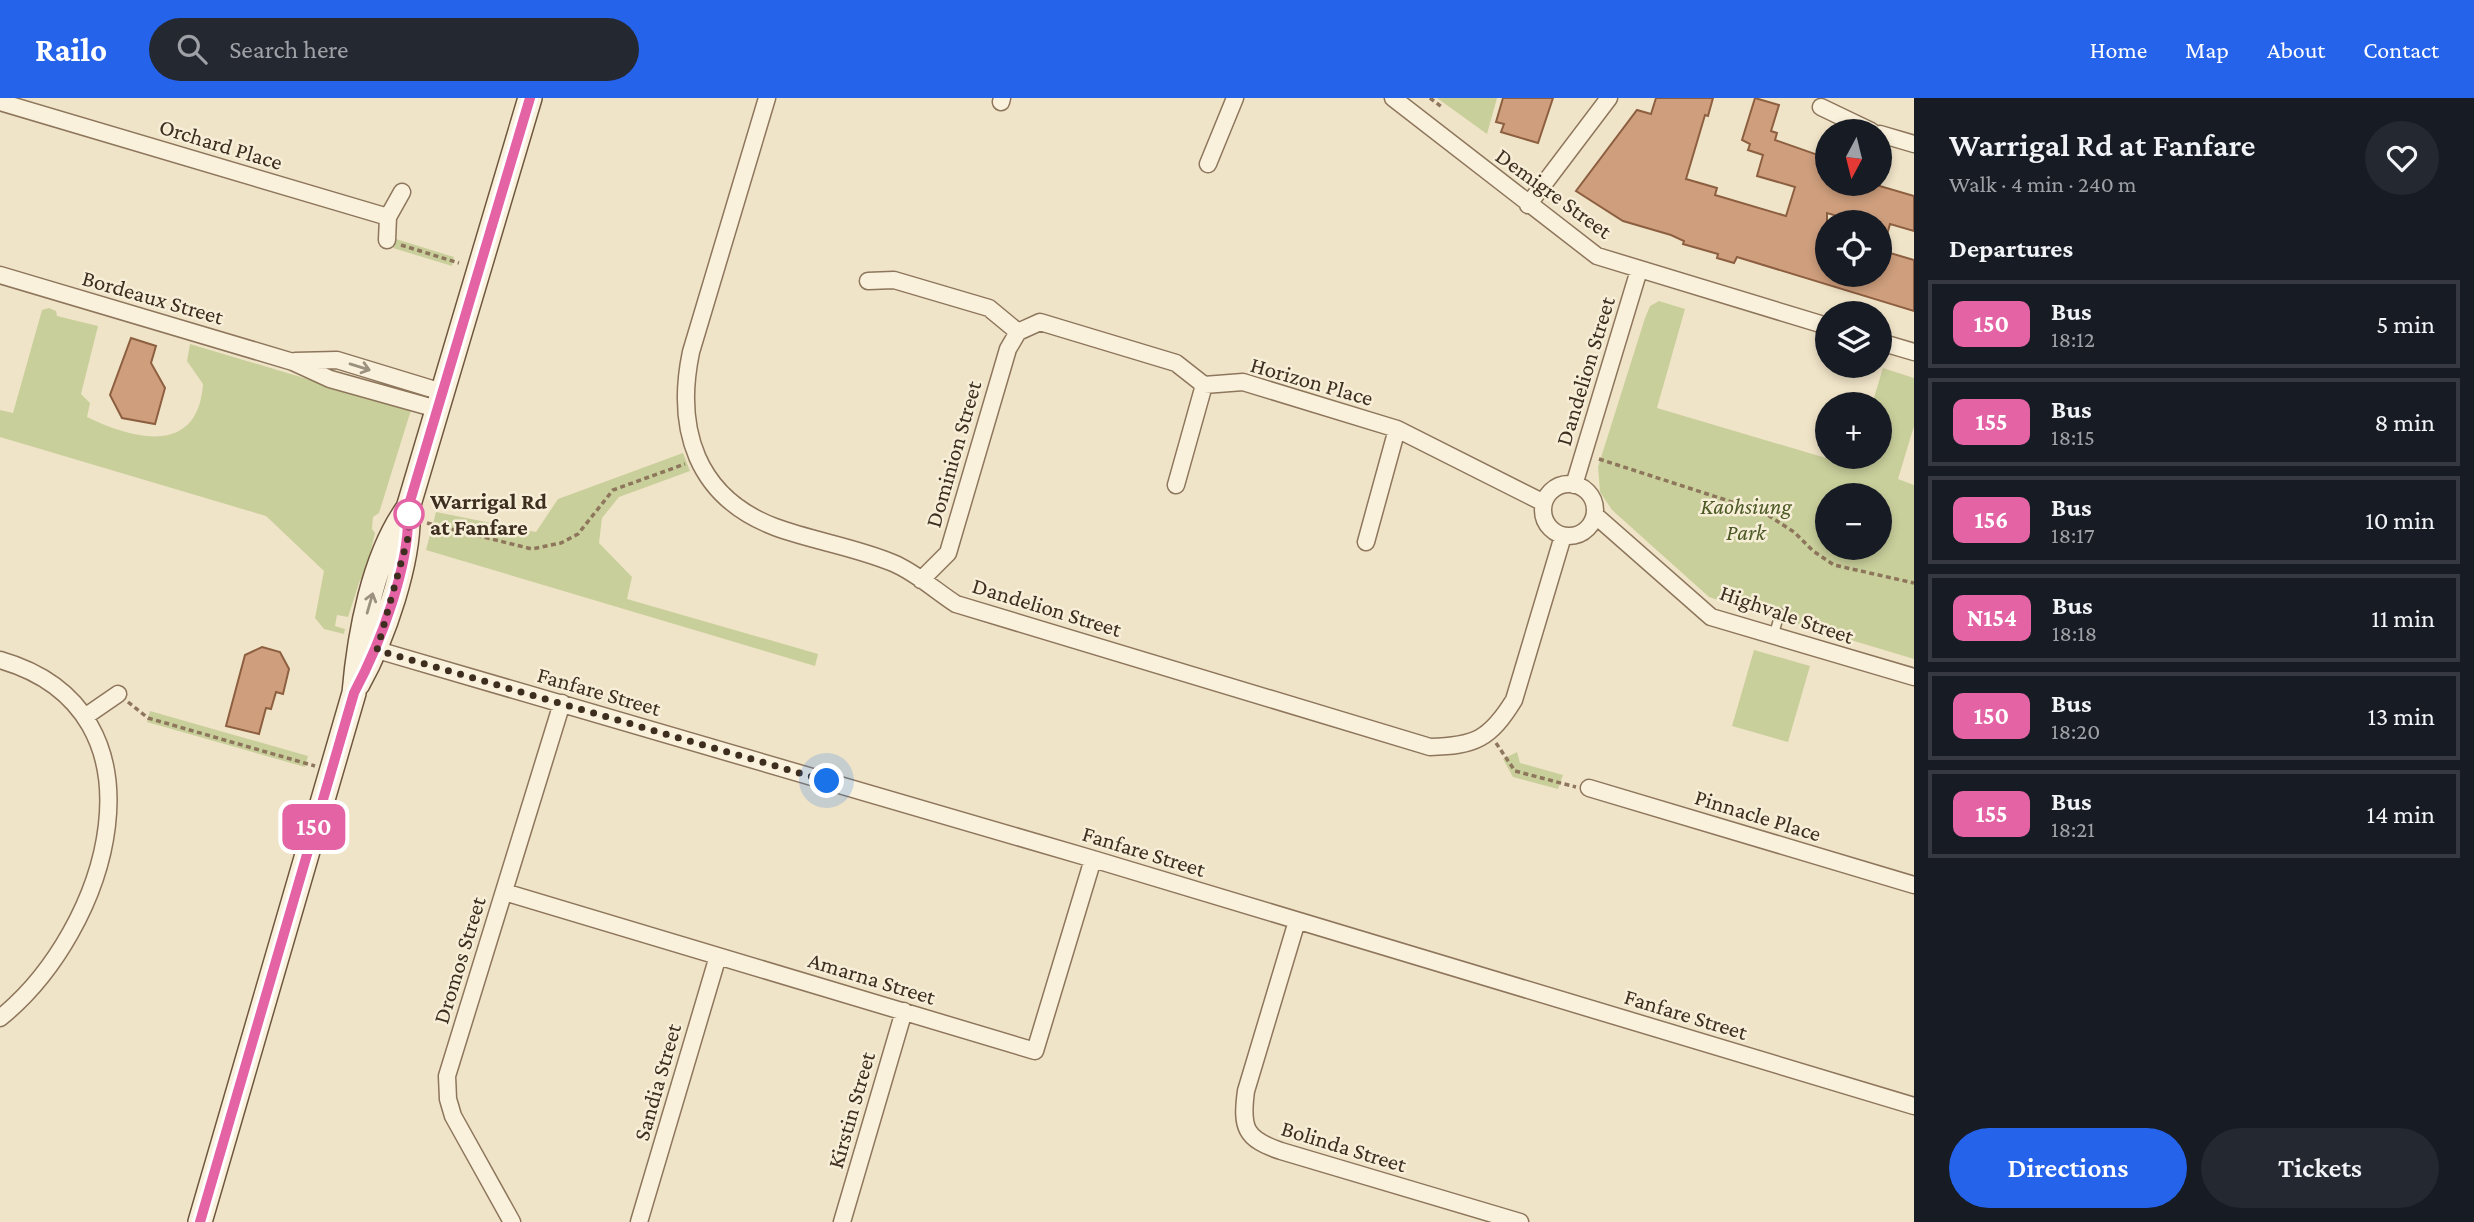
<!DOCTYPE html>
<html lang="en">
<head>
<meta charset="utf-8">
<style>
  :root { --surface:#171b24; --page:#242831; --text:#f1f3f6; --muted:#9ea1a6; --line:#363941; --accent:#2563eb }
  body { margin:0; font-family:"Crimson Pro",serif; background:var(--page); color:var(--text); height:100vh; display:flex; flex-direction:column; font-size:26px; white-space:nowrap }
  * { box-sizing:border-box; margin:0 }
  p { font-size:23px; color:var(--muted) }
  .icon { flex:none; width:38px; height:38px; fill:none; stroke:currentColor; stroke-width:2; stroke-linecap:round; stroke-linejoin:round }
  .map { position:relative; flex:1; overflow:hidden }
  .panel { display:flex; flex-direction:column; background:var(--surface); width:560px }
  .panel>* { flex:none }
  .badge { padding:0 14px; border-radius:10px; font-size:24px; line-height:46px }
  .needle { width:46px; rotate:187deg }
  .buttons { position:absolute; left:1815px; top:21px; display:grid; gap:14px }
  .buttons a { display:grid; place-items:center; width:77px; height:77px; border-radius:50%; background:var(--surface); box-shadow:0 4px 10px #0003; font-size:35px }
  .you { position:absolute; width:35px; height:35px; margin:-18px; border:5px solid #fff; border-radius:50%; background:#1a73e8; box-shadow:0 0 0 10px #1a73e833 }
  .map>.badge { position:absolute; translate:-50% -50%; box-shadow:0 0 0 4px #fff }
  h2 { padding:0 35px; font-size:26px; line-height:63px }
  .round { display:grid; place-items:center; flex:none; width:74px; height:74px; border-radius:37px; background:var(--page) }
  .overview { display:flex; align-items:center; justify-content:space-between; height:119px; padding:0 35px }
  h1 { font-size:33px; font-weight:600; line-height:52px }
  .action { display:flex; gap:14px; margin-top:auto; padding:14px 35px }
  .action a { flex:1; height:80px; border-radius:42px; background:var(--accent); color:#fff; font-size:28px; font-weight:600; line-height:80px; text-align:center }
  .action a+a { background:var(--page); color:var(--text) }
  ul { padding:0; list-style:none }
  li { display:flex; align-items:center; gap:21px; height:88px; margin:0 14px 10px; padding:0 21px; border:4px solid var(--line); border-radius:0px }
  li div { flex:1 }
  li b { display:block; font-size:26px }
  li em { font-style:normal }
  li .badge { min-width:77px; font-weight:700; text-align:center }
  header { display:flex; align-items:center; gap:42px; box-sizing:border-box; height:98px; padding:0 35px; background:var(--accent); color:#fff }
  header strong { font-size:33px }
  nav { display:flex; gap:38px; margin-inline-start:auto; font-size:24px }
  .search { width:490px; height:63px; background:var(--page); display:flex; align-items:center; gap:18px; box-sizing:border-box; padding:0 24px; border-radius:38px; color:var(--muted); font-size:26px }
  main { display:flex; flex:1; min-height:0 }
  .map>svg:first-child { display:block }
  .green { fill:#c9cf9b; fill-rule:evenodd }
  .building { fill:#cf9f7d; stroke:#8d5f41; stroke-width:2 }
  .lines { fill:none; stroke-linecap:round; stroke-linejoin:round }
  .lane-casing { stroke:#8d765c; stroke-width:11 }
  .street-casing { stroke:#8d765c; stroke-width:19 }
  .secondary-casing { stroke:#6f573f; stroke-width:26 }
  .path { stroke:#8d765c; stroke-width:3.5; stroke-dasharray:5 3.5; stroke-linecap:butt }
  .lane { stroke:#faf1dc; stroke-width:8 }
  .street { stroke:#faf1dc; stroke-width:16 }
  .secondary { stroke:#faf1dc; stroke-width:23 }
  .oneway { stroke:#9c907e }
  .line-casing { stroke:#fff; stroke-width:16 }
  .line { stroke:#e463a4; stroke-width:10 }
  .walk { stroke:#3d2e20; stroke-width:7; stroke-dasharray:0 12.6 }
  .stop-dot { fill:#fff; stroke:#e463a4; stroke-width:3.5 }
  .labels { text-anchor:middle; stroke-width:5; stroke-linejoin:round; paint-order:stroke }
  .street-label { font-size:23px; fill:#3d2e20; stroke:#f7eed8 }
  .stop-label { font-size:23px; font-weight:bold; fill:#3d2e20; stroke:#f7eed8; text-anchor:start }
  .park-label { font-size:23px; font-style:italic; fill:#4d5a26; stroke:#f7eed8 }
</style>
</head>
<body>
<header>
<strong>Railo</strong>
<div class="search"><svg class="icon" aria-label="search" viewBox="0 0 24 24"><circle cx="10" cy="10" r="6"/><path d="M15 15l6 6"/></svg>Search here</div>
<nav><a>Home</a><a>Map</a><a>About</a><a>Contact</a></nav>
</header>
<main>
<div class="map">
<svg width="1914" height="1124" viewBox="0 0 1914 1124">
  <rect width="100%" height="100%" fill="#f0e4c8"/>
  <path class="green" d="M1437,0H1497L1487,36Z
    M396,141L454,159L452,168L393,150Z
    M1659,203L1685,211L1657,310L1853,368L1856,359H1880V306H1872L1883,270L1914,280V328L1898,381L1914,387V561L1791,524L1785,517L1775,514L1765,517L1709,499L1612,412L1600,394L1598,369L1645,220L1650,208ZM1827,397H1880V450H1827Z
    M49,210L56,213L57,218L98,228L81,296L90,305L87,319C134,342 198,358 203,286L187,263L190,246L411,312L379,415L373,419L372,431L375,435L364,480L360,482L348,519L337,517L335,528L345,531L344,536L324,531L315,520L324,473L266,418L0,339V312L13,315L42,212Z
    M683,355L690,373L619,399L602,420L599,445L632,479L627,501L818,556L815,568L426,452L436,414L536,434L558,401Z
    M1754,552L1810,568L1788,644L1732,628Z
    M150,613L308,658L305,669L147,624Z
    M1517,654L1520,665L1563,677L1558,691L1513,679L1503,661Z"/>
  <path class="building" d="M1503,0H1553L1538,45L1501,34L1504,26L1496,24Z
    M1656,0H1713L1708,18L1705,17L1686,81L1717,90L1715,97L1786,118L1795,89L1757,78L1763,57L1748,52L1750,46L1742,42L1755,0L1779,7L1771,33L1777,35L1775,42L1821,58L1820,61L1827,64V86H1873L1914,98V133L1890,126L1883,151L1880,150V124H1858L1827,115V177H1880V152L1914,162V213L1737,159L1734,165L1717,160L1718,156L1683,146L1684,143L1671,137L1623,123L1576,93L1637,12L1651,16Z
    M131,240L156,248L151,265L165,290L155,326L122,320L110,297Z
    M262,549L280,554L289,571L283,596L276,594L271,611L266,610L259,636L226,628L245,557Z"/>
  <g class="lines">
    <defs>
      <path id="lane" d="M1773,539L1780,515"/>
      <path id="street" d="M767,0L691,254C675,331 696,399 775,429C813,443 855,449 893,465C915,474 936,493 956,506L1430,649C1475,648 1490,641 1514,602L1563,438
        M1393,0L1597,158L1827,228
        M0,4L388,119
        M1001,4L1002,0
        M1821,9L1871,33
        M1880,36L1914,46
        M1208,66L1235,0
        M1528,107L1609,0
        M387,142L388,119L402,94
        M0,177L293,264L330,281L437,311
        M868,183L894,182L989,210L1018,234
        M1018,234L1040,224L1176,265L1204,287L1243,284L1397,331L1544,405
        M1880,244L1914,254
        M295,263L337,262L442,294
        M1543 412a26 26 0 1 1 52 0a26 26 0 1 1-52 0Z
        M1176,387L1204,287
        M1574,387L1639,172
        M1595,417L1711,519L1914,579
        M1366,444L1397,331
        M921,482L948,455L1008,251L1018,234
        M367,549L1093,761L1914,1008
        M0,562C177,613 108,834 0,920
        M86,618L118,596
        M1589,690L1914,787
        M504,794L1035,953L1093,761
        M1297,823L1246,993C1241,1030 1245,1041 1281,1053L1520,1124
        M512,1124L453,1018L448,1001L447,978L562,605
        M639,1124L718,858
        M842,1124L904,913"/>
      <path id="secondary" d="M358,586C383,541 411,462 408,410L530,0
        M200,1124L354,595C359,537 373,458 408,410"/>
    </defs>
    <use href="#lane" class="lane-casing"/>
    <use href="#street" class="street-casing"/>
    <use href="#secondary" class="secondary-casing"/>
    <path class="path" d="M1430,0L1443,10
      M401,147L459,165
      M1599,361L1763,414L1794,434L1813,453L1834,467L1914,485
      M427,425L532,451L561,445L578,436L613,392L685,366
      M128,604L148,620L315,668
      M1496,645L1515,673L1576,689"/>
    <use href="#lane" class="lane"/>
    <use href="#street" class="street"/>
    <use href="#secondary" class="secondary"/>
  </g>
  <defs><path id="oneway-shaft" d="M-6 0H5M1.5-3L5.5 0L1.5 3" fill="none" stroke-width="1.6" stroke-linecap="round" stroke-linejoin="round" transform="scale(1.75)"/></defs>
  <g class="oneway">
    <use href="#oneway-shaft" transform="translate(360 269) rotate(17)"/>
    <use href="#oneway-shaft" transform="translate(370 505) rotate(-74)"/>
  </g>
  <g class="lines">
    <defs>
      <path id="line" d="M200,1124L354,595C380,546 411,467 408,410L530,0"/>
    </defs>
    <use href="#line" class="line-casing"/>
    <use href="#line" class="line"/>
    <path class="walk" d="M409,416L408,410L409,436L377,552L827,683"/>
  </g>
  <circle class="stop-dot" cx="409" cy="416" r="14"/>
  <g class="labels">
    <g class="street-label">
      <text transform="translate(221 46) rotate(17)" y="8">Orchard Place</text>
      <text transform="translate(1554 95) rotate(36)" y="8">Demigre Street</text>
      <text transform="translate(153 199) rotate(16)" y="8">Bordeaux Street</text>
      <text transform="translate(1585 273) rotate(-73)" y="8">Dandelion Street</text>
      <text transform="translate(1312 283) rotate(16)" y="8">Horizon Place</text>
      <text transform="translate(953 356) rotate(-74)" y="8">Dominion Street</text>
      <text transform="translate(1047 509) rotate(17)" y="8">Dandelion Street</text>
      <text transform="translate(1787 516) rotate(19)" y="8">Highvale Street</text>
      <text transform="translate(599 593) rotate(16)" y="8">Fanfare Street</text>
      <text transform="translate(1758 717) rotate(17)" y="8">Pinnacle Place</text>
      <text transform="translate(1144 753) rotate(17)" y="8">Fanfare Street</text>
      <text transform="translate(459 862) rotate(-73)" y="8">Dromos Street</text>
      <text transform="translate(872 880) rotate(17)" y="8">Amarna Street</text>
      <text transform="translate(1686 916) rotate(17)" y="8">Fanfare Street</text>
      <text transform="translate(657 984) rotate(-74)" y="8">Sandia Street</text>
      <text transform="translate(851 1012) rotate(-74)" y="8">Kirstin Street</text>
      <text transform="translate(1344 1048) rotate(17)" y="8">Bolinda Street</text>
    </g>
    <g class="stop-label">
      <text x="430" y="411">Warrigal Rd<tspan x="430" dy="26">at Fanfare</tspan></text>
    </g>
    <g class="park-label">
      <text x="1746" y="416">Kaohsiung<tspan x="1746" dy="26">Park</tspan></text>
    </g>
  </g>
</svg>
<div class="buttons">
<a><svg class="needle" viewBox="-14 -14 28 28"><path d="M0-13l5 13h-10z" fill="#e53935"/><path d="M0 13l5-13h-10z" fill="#9ea1a6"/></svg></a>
<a><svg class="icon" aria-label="locate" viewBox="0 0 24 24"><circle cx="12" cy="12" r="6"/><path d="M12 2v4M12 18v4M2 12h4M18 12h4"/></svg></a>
<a><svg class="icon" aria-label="layers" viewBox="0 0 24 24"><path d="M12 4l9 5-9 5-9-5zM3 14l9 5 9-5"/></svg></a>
<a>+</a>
<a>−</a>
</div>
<div class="you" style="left:827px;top:683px"></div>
<b class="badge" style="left:314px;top:729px;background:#e463a4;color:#fff">150</b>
</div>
<section class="panel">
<div class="overview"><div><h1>Warrigal Rd at Fanfare</h1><p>Walk · 4 min · 240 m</p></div><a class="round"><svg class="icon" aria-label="heart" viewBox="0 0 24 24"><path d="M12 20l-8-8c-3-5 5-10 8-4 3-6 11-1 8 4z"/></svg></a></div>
<h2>Departures</h2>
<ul>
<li><span class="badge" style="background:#e463a4;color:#fff">150</span><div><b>Bus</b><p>18:12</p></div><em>5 min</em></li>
<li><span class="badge" style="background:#e463a4;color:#fff">155</span><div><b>Bus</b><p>18:15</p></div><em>8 min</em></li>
<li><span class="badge" style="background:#e463a4;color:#fff">156</span><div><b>Bus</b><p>18:17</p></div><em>10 min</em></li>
<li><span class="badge" style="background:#e463a4;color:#fff">N154</span><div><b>Bus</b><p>18:18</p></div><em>11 min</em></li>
<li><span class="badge" style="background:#e463a4;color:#fff">150</span><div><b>Bus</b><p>18:20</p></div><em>13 min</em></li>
<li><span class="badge" style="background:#e463a4;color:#fff">155</span><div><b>Bus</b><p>18:21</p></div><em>14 min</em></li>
</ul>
<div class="action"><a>Directions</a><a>Tickets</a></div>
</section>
</main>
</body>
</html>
